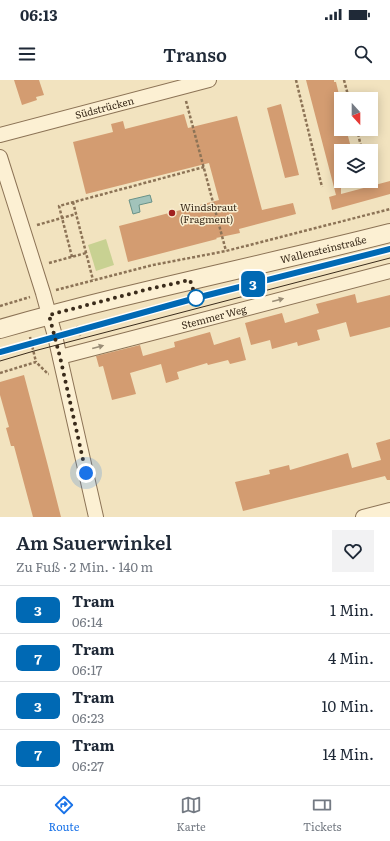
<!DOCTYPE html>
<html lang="de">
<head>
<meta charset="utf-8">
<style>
  :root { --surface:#fff; --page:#f2f2f3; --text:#1f2937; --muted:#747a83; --line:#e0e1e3; --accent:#1a73e8 }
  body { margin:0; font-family:Literata,serif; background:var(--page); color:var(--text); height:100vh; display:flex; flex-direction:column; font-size:15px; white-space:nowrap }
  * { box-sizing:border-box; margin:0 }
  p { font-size:13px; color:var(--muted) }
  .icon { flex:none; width:22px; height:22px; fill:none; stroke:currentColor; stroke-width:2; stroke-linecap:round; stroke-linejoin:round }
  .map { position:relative; height:437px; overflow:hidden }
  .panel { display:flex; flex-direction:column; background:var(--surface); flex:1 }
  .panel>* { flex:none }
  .badge { padding:0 8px; border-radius:6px; font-size:14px; line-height:26px }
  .needle { width:26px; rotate:159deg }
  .controls { position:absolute; left:334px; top:12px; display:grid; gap:8px }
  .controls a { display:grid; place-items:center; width:44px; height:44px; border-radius:0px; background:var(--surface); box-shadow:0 2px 10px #0003; font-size:20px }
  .you { position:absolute; width:20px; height:20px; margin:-10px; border:3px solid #fff; border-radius:50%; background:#1a73e8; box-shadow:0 0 0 6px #1a73e833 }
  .map>.badge { position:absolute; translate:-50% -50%; box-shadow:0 0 0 2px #fff }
  .round { display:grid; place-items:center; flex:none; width:42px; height:42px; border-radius:0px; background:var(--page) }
  .headline { display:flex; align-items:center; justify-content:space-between; height:68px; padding:0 16px }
  h1 { font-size:19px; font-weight:600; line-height:30px }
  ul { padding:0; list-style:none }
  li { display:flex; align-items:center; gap:12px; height:48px; padding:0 16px; border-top:1px solid var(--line) }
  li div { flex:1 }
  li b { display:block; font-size:15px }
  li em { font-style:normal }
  li .badge { min-width:44px; font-weight:700; text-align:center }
  .status { display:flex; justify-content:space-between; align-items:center; height:28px; padding:0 20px; background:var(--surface); direction:ltr }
  .status svg { height:11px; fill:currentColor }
  header { display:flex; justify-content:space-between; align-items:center; height:52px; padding:0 16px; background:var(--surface); font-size:18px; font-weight:600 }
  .tabs { display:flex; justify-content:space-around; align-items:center; height:56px; border-top:1px solid var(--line); background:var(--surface); font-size:11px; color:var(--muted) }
  .tabs a { display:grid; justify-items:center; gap:2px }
  .tabs .on { color:var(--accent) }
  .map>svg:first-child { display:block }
  .green { fill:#c8d192 }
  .water { fill:#a2c3ba; stroke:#699288 }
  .building { fill:#d39c71 }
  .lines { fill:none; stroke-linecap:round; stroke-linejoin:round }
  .minor-casing { stroke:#8c7356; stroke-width:16 }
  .tertiary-casing { stroke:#8c7356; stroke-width:20 }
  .path { stroke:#8c7356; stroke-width:2.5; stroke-dasharray:3 2; stroke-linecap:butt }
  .minor { stroke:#fcf0d3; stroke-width:14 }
  .tertiary { stroke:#fcf0d3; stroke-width:18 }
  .tram { stroke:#3a2b1b; stroke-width:1 }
  .oneway { fill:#9b8e77 }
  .line-casing { stroke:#fff; stroke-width:9 }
  .line { stroke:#0069b4; stroke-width:6 }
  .walk { stroke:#3a2b1b; stroke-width:4; stroke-dasharray:0 7.2 }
  .poi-dot { fill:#a02120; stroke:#f8edcf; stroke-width:1.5 }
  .stop-dot { fill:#fff; stroke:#0069b4; stroke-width:2 }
  .labels { text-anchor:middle; stroke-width:3; stroke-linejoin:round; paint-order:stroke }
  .street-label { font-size:10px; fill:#3a2b1b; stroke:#f8edcf }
  .poi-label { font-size:10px; fill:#3a2b1b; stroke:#f8edcf; text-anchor:start }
</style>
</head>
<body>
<div class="status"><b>06:13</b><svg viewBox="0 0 49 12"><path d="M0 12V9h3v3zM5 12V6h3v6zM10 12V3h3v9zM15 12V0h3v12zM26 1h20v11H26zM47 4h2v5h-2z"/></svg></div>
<header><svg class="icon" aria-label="menu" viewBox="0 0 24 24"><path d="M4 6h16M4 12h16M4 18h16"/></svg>Transo<svg class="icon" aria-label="search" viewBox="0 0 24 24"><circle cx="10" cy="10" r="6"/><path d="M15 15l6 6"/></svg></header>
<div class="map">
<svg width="390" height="437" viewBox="0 0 390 437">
  <rect width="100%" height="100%" fill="#f2e3bf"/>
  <path class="green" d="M106,159L114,185L96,191L88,165Z"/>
  <path class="water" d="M150,115L152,122L139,125L140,132L133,134L129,120Z"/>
  <path class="building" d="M14,0H39L44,15L36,17L37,20L22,25Z
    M306,0H334V2H336L341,23V49H346L352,71H341V114L390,101V114L332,130L329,117L336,115Z
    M281,24L299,95L285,98L267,28Z
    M184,34L188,48L237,36L262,130L293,123L296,134L239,149L240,153L216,158L217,159L128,182L119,146L219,120L209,83L86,114L73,62L113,52L111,44L123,41L125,49Z
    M355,214L357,223L390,215V247L350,257L346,242L317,250L320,260L298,266L297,262L272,269L270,260L251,265L245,243L282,233L285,243L319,233L316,224Z
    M210,252L214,265L240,257L246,280L230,284L228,280L208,285L207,283L177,292L179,299L166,303L161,284L130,293L136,314L112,320L103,286L99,287L96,276L140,265L143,276L175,267L174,262Z
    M24,295L48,386L61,437H33L14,366H11L6,348L9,347L0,315V302Z
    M390,359V400H387L385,396L243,431L235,402L270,394L269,390L289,385L290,390L348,373L352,388L381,380L376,363Z"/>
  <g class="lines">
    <defs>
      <g id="minor">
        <path id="s1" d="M0,55L209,0"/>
        <path d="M0,77L43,213L55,256L96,437"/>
        <path id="s2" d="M60,277L390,191"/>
        <path d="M363,437L390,430"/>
      </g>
      <g id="tertiary">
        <path id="s3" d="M0,249C129,212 260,186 390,153"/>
      </g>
    </defs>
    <use href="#minor" class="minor-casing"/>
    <use href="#tertiary" class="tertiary-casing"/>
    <path class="path" d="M296,0L322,107
      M344,0L349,19
      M186,21L226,171
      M357,49L362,71
      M73,122L93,200
      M37,145L76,134
      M72,177L59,126L204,87
      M49,183L86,173
      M56,210L153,185L226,171L390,129
      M0,226L30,217
      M77,246L80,256
      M30,257L36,282
      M0,293L36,282L48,294H49"/>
    <use href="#minor" class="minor"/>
    <use href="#tertiary" class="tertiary"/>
    <path class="tram" d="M0,272L196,218L390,169
      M0,281L34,271L390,178"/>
  </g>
  <defs><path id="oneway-solid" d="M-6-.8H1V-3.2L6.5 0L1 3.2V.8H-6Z"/></defs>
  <g class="oneway">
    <use href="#oneway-solid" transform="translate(278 220) rotate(-15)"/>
    <use href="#oneway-solid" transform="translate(98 267) rotate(-15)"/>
  </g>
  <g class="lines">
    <defs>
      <path id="line" d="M0,272L196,218L390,169"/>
    </defs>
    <use href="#line" class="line-casing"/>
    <use href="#line" class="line"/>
    <path class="walk" d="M86,393L60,277L49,235L149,209L190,200L196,218"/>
  </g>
  <circle class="poi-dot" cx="172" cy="133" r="4"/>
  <circle class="stop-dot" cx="196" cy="218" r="8"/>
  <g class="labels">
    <g class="street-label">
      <text dy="4" stroke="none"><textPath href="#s1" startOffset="108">Südstrücken</textPath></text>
      <text dy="4" stroke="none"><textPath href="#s3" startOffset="333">Wallensteinstraße</textPath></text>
      <text dy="4" stroke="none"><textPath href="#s2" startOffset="159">Stemmer Weg</textPath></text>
    </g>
    <g class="poi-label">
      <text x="180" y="131">Windsbraut<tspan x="180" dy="12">(Fragment)</tspan></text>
    </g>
  </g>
</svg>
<div class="controls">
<a><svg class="needle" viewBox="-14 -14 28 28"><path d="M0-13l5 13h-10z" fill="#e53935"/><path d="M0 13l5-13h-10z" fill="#747a83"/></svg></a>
<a><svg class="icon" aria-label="layers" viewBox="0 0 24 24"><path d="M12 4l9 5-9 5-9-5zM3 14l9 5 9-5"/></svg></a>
</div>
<div class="you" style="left:86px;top:393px"></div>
<b class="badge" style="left:253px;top:204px;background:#0069b4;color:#fff">3</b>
</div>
<section class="panel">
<div class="headline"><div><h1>Am Sauerwinkel</h1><p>Zu Fuß · 2 Min. · 140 m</p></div><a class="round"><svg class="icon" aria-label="heart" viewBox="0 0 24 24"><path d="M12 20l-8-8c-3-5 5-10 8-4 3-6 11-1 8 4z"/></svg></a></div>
<ul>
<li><span class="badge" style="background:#0069b4;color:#fff">3</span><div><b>Tram</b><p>06:14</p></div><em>1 Min.</em></li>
<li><span class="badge" style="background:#0069b4;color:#fff">7</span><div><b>Tram</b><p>06:17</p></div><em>4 Min.</em></li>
<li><span class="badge" style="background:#0069b4;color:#fff">3</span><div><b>Tram</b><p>06:23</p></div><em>10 Min.</em></li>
<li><span class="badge" style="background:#0069b4;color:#fff">7</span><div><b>Tram</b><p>06:27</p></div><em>14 Min.</em></li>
</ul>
</section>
<nav class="tabs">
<a class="on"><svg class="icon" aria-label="directions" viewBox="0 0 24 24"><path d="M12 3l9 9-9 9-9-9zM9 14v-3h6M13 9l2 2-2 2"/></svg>Route</a>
<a><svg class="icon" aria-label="map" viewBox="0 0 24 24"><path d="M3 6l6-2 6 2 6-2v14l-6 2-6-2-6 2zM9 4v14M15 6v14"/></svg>Karte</a>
<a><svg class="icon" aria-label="tickets" viewBox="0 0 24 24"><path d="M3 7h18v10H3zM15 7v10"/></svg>Tickets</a>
</nav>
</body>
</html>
